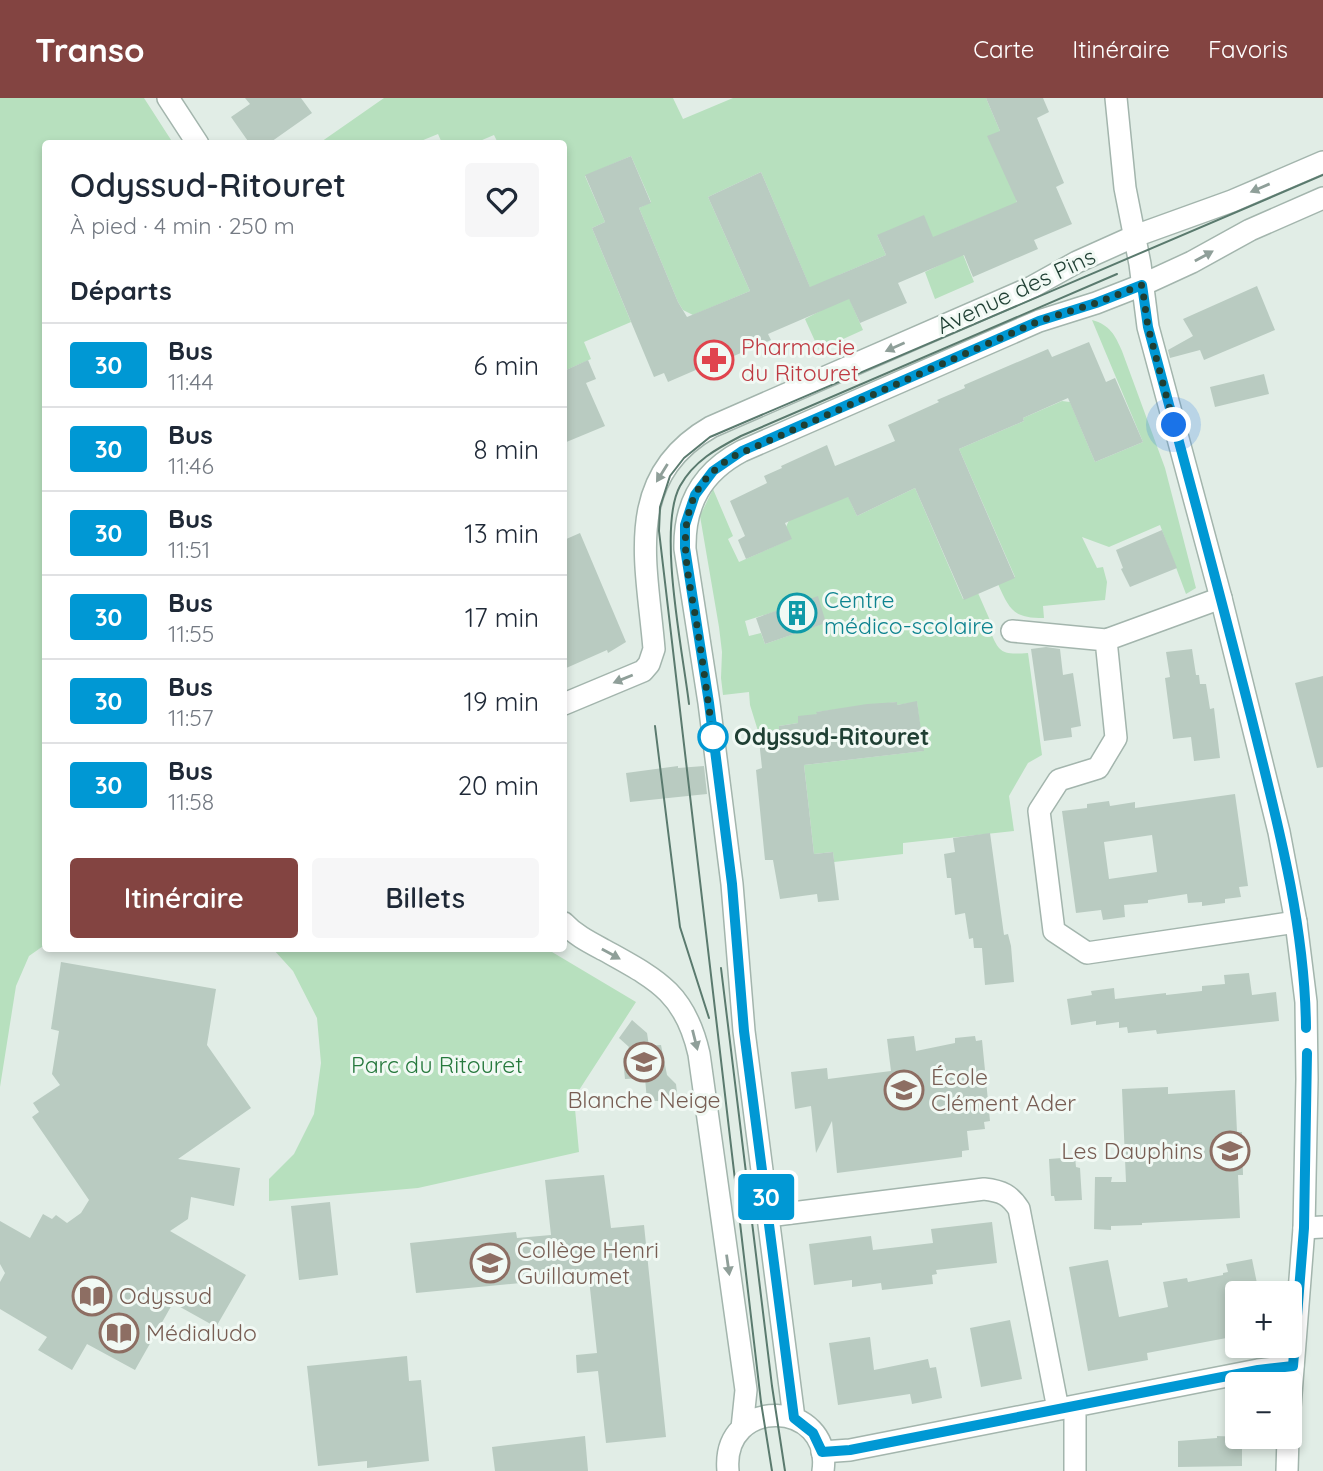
<!DOCTYPE html>
<html lang="fr">
<head>
<meta charset="utf-8">
<style>
  :root { --surface:#fff; --page:#f6f6f7; --text:#1f2937; --muted:#747a83; --line:#e0e1e3; --accent:#834441 }
  body { margin:0; font-family:Quicksand,sans-serif; background:var(--page); color:var(--text); height:100vh; display:flex; flex-direction:column; font-size:26px; white-space:nowrap }
  * { box-sizing:border-box; margin:0 }
  p { font-size:23px; color:var(--muted) }
  .icon { flex:none; width:38px; height:38px; fill:none; stroke:currentColor; stroke-width:2; stroke-linecap:round; stroke-linejoin:round }
  .map { position:relative; flex:1; overflow:hidden }
  .sheet { position:absolute; left:42px; top:42px; width:525px; height:812px; display:flex; flex-direction:column; background:var(--surface); border-radius:7px; box-shadow:0 4px 10px #0003 }
  .sheet>* { flex:none }
  .badge { padding:0 14px; border-radius:5px; font-size:24px; line-height:46px }
  .tools { position:absolute; left:1225px; top:1183px; display:grid; gap:14px }
  .tools a { display:grid; place-items:center; width:77px; height:77px; border-radius:7px; background:var(--surface); box-shadow:0 4px 10px #0003; font-size:35px }
  .you { position:absolute; width:35px; height:35px; margin:-18px; border:5px solid #fff; border-radius:50%; background:#1a73e8; box-shadow:0 0 0 10px #1a73e833 }
  .map>.badge { position:absolute; translate:-50% -50%; box-shadow:0 0 0 4px #fff }
  h2 { padding:0 28px; font-size:26px; line-height:63px }
  .round { display:grid; place-items:center; flex:none; width:74px; height:74px; border-radius:7px; background:var(--page) }
  .overview { display:flex; align-items:center; justify-content:space-between; height:119px; padding:0 28px }
  h1 { font-size:33px; font-weight:600; line-height:52px }
  .button { display:flex; gap:14px; margin-top:auto; padding:14px 28px }
  .button a { flex:1; height:80px; border-radius:7px; background:var(--accent); color:#fff; font-size:28px; font-weight:600; line-height:80px; text-align:center }
  .button a+a { background:var(--page); color:var(--text) }
  ul { padding:0; list-style:none }
  li { display:flex; align-items:center; gap:21px; height:84px; padding:0 28px; border-top:2px solid var(--line) }
  li div { flex:1 }
  li b { display:block; font-size:26px }
  li em { font-style:normal }
  li .badge { min-width:77px; font-weight:700; text-align:center }
  header { display:flex; align-items:center; gap:42px; box-sizing:border-box; height:98px; padding:0 35px; background:var(--accent); color:#fff }
  header strong { font-size:33px }
  nav { display:flex; gap:38px; margin-inline-start:auto; font-size:24px }
  .map>svg:first-child { display:block }
  .green { fill:#b7e0be; fill-rule:evenodd }
  .building { fill:#b9cbc1; fill-rule:evenodd }
  .lines { fill:none; stroke-linecap:round; stroke-linejoin:round }
  .minor-casing { stroke:#a3b5ad; stroke-width:24 }
  .tertiary-casing { stroke:#a3b5ad; stroke-width:24 }
  .minor { stroke:#fff; stroke-width:21 }
  .tertiary { stroke:#fff; stroke-width:21 }
  .tram { stroke:#5a7a6e; stroke-width:2 }
  .oneway { fill:#8f9f99 }
  .line-casing { stroke:#fff; stroke-width:16 }
  .line { stroke:#0098d4; stroke-width:10 }
  .walk { stroke:#1f3f33; stroke-width:7; stroke-dasharray:0 12.6 }
  .stop-dot { fill:#fff; stroke:#0098d4; stroke-width:3.5 }
  .labels { text-anchor:middle; stroke-width:6; stroke-linejoin:round; paint-order:stroke }
  .street-label { font-size:23px; fill:#1f3f33; stroke:#f1f9f4 }
  .health-label { font-size:23px; fill:#be3a42; stroke:#f1f9f4; text-anchor:start }
  .culture-label { font-size:23px; fill:#0d838f; stroke:#f1f9f4; text-anchor:start }
  .stop-label { font-size:23px; font-weight:bold; fill:#1f3f33; stroke:#f1f9f4; text-anchor:start }
  .park-label { font-size:23px; fill:#26793d; stroke:#f1f9f4 }
  .education-label { font-size:23px; fill:#785e54; stroke:#f1f9f4; text-anchor:start }
</style>
</head>
<body>
<header>
<strong>Transo</strong>
<nav><a>Carte</a><a>Itinéraire</a><a>Favoris</a></nav>
</header>
<div class="map">
<svg width="1323" height="1373" viewBox="0 0 1323 1373">
  <rect width="100%" height="100%" fill="#e1ede6"/>
  <path class="green" d="M0,0H144L173,45L46,46V846L29,858L16,888L0,989Z
    M384,0H673L683,21L733,0H986L1000,33L1017,105L953,131L974,184L935,201L925,174L944,165L877,137L886,157L839,177L863,232L819,252L805,221L820,213L761,74L708,99L750,193L693,217L683,212L678,204L639,110L651,104L631,58L585,78L605,124L592,130L631,224L584,244L591,261L564,273V46L498,45L494,37L475,45H442L438,36L416,45L318,46Z
    M1092,222C1110,227 1115,237 1122,253L1165,370L1196,490L1186,496L1160,427L1109,449L1082,439L1097,470L1103,469L1107,484L1105,502L1043,508L1044,520C1014,520 1010,513 998,486L1015,479L959,351L1024,323L1023,320L1062,303L1070,304L1095,364L1143,344Z
    M915,390L963,501L978,495L992,527L989,530C999,555 1001,557 1028,555L1042,657L1028,665L1009,698L1014,733L903,745V756L834,764L833,754L814,756L804,667L923,653L917,604L897,607V604L817,614V616L798,625L779,628V632L758,633L750,607L749,594L723,597L721,580L722,554L719,529L700,418L713,391L733,438L728,441L739,464L791,441L786,429L790,420L847,396L857,418ZM801,498L825,525L765,546L761,535L749,538L745,523L796,507L794,502Z
    M273,851H547L636,904L574,1000L579,1054L418,1090L269,1103V1081L294,1056L314,1016L321,965L317,920L293,873Z"/>
  <path class="building" d="M245,0H301L312,15L268,46H250L231,19L250,6Z
    M986,0H1043L1049,14L1037,20L1064,85L1056,89L1072,126L1034,142L1038,151L973,179L964,157L898,185L907,205L860,225L849,201L768,236L771,242L706,270L705,268L668,284L664,275L654,279L592,130L605,124L585,77L631,58L651,105L639,110L678,204L687,219L750,193L708,99L761,74L810,189L886,157L877,137L924,117L933,139L1017,104L987,38L1000,33Z
    M1257,188L1275,232L1204,262L1200,252L1170,260L1168,252L1193,238L1183,221Z
    M1089,244L1106,284L1115,280L1143,344L1095,364L1068,300L1023,320L1024,323L959,351L1015,480L964,502L915,390L857,418L848,399L785,425L792,441L746,461L738,442L745,438L730,403L767,385L764,378L782,370L781,368L827,347L835,368L895,343L888,327L939,304L937,302L965,290L964,287L1048,251L1052,259Z
    M588,262L596,281L586,285L605,328L564,345V273Z
    M1264,276L1269,296L1215,309L1210,289Z
    M1162,432L1177,470L1130,489L1121,471L1123,470L1116,452Z
    M580,435L626,544L608,555L607,552L564,571V442Z
    M818,498L826,525L765,546L756,520Z
    M1046,549L1060,551L1063,577L1073,575L1081,628L1071,630L1072,639L1044,643L1031,551Z
    M1192,551L1196,577H1199L1200,586H1206L1210,611L1214,610L1220,660L1194,663L1191,639L1173,641L1165,580L1170,579L1166,554Z
    M1323,578V669L1317,670L1295,585Z
    M917,603L924,653L804,667L814,756L833,754L839,802L818,804L817,796L780,801L773,762H765L756,672L762,670L758,633L779,632V628L798,625V618L817,616L816,614L867,606L897,604V607Z
    M678,668V670L704,668L707,696L630,704L626,675Z
    M1235,696L1248,788L1239,789L1241,799L1225,801V805L1202,808V804L1188,805L1187,796L1148,802V805L1124,807L1125,819L1103,822L1101,812L1076,815L1062,713L1087,710V706L1109,703L1110,708L1135,704V710ZM1152,737L1157,774L1109,781L1104,744Z
    M990,735L1004,837L1008,836L1011,848L1014,884L985,887L982,850H974L973,840L969,841L965,815L955,817L951,780H947L944,756L955,754L953,740Z
    M61,864L216,891L207,947L251,1010L178,1061L240,1070L234,1108L191,1099L188,1121L170,1133L246,1177L216,1229L173,1205L135,1272L87,1246L72,1272L38,1252L47,1239L0,1211V1184L5,1175L0,1166V1123L30,1140L43,1116L52,1121L56,1117L67,1125L81,1115L89,1102L32,1019L39,1014L33,1005L60,987L52,976L59,933L51,931Z
    M1249,875L1252,897L1276,894L1279,923L1157,936L1156,932L1128,935L1127,929L1119,930V924L1096,927V923L1071,927L1067,901L1092,897L1091,893L1114,890L1115,901L1166,895V897L1202,893V888L1225,886L1224,877Z
    M632,922L647,935L649,948L661,947L667,977L676,986L678,1003H647L645,980L625,981L623,961L629,949L619,940Z
    M914,938L916,953L955,945V940L975,938L976,943L982,942L990,1023L984,1024L985,1031L967,1033L969,1052L962,1053V1059L837,1075L832,1023L816,1055L811,1008L795,1011L791,974L827,970L828,981L891,973L887,941Z
    M1168,989V996L1235,992L1237,1034H1242L1243,1077H1238L1240,1120L1142,1125V1127L1111,1128V1132L1094,1131L1095,1079H1112L1111,1084H1126L1122,991Z
    M1075,1059L1076,1069L1080,1070L1082,1102L1055,1103L1054,1098H1051L1049,1061Z
    M604,1077L611,1130L644,1127L666,1339L606,1345L598,1273L577,1275L576,1257L597,1255L588,1172L520,1179L521,1185L416,1195L410,1145L516,1134L517,1140L551,1137L545,1082Z
    M330,1104L338,1177L299,1182L291,1108Z
    M992,1124L997,1165L936,1172L937,1176L932,1177L933,1186L908,1189L882,1192L881,1185L852,1189V1182L814,1187L809,1146L871,1138L873,1152L933,1145L931,1131Z
    M1252,1161L1259,1195H1237V1238L1147,1255L1148,1262L1088,1273L1069,1169L1108,1162L1119,1219L1168,1209L1163,1184L1187,1180L1188,1184L1223,1177V1175L1228,1174L1226,1166Z
    M1010,1222L1022,1281L981,1289L970,1230Z
    M870,1239L874,1272L928,1261L930,1270L936,1269L942,1300L912,1306L910,1296L838,1307L829,1245Z
    M407,1258L409,1283L421,1282L429,1363L367,1370V1363L318,1368L307,1268Z
    M585,1338L588,1373H495L492,1349Z
    M1217,1338L1242,1339V1368L1178,1369V1343L1217,1340Z"/>
  <g class="lines">
    <defs>
      <path id="minor" d="M168,0L198,46
        M1012,533L1106,542L1221,500
        M1106,542L1116,640L1098,670L1059,682L1039,713L1054,833L1087,855L1296,824
        M768,1118L984,1091C1002,1093 1010,1097 1019,1111L1058,1311
        M1304,1130L1323,1129
        M1075,1308V1373
        M822,1354L850,1352L1258,1272L1293,1268"/>
      <path id="tertiary" d="M1116,0L1125,90L1140,166L1148,229L1221,500L1257,645L1279,734L1296,824L1306,904L1307,981L1304,1130L1290,1309
        M564,606L643,573L649,566L654,551C647,466 622,380 711,329L1032,189L1077,164L1135,138L1232,103L1323,64
        M564,825C575,837 589,844 604,852C656,881 685,894 699,956L746,1292L742,1330
        M794,1320L744,933L732,786L709,605L685,451C684,406 702,374 742,353L1039,223L1096,205L1142,187L1192,164L1250,132L1323,100
        M728,1373C721,1297 833,1301 823,1373
        M1287,1373L1288,1339"/>
    </defs>
    <use href="#minor" class="minor-casing"/>
    <use href="#tertiary" class="tertiary-casing"/>
    <use href="#minor" class="minor"/>
    <use href="#tertiary" class="tertiary"/>
    <path class="tram" d="M689,606C683,555 657,430 680,388C694,363 716,351 741,338L1117,176
      M655,628L680,829L709,920
      M721,870L772,1288L785,1373
      M772,1373L761,1304L659,433L660,409L670,378L684,360L710,339L1323,77"/>
  </g>
  <defs><path id="oneway-solid" d="M-6-.8H1V-3.2L6.5 0L1 3.2V.8H-6Z" transform="scale(1.75)"/></defs>
  <g class="oneway">
    <use href="#oneway-solid" transform="translate(1260 90) rotate(157)"/>
    <use href="#oneway-solid" transform="translate(1204 158) rotate(-29)"/>
    <use href="#oneway-solid" transform="translate(895 249) rotate(156)"/>
    <use href="#oneway-solid" transform="translate(662 375) rotate(122)"/>
    <use href="#oneway-solid" transform="translate(623 581) rotate(158)"/>
    <use href="#oneway-solid" transform="translate(611 856) rotate(29)"/>
    <use href="#oneway-solid" transform="translate(695 942) rotate(76)"/>
    <use href="#oneway-solid" transform="translate(728 1167) rotate(82)"/>
  </g>
  <g class="lines">
    <defs>
      <path id="line" d="M1306,930C1305,824 1276,719 1251,618C1218,488 1183,358 1148,229L1142,187L1096,205L1039,223L742,353L713,373L695,397L685,427V450L709,605L732,786L744,933L794,1320L813,1335L822,1354L850,1352L1258,1272L1293,1268L1304,1130L1307,955"/>
    </defs>
    <use href="#line" class="line-casing"/>
    <use href="#line" class="line"/>
    <path class="walk" d="M713,639C708,603 703,565 697,528C691,489 678,445 691,407C698,385 714,371 732,359L1039,223L1096,205L1142,187L1148,229L1174,327"/>
  </g>
  <defs>
    <symbol id="pharmacy-ring" viewBox="-11 -11 22 22"><circle r="9.5" fill="#f1f9f4" stroke="#e0444e" stroke-width="1.5"/><path d="M-2-6h4v4h4v4h-4v4h-4v-4h-4v-4h4Z" fill="#e0444e"/></symbol>
    <symbol id="building-ring" viewBox="-11 -11 22 22"><circle r="9.5" fill="#f1f9f4" stroke="#0f9aa8" stroke-width="1.5"/><path d="M-4-6H4V6H1V3H-1V6H-4ZM-2.5-4.3h1.7v1.8h-1.7ZM.8-4.3h1.7v1.8H.8ZM-2.5-1h1.7V.8h-1.7ZM.8-1h1.7V.8H.8Z" fill="#0f9aa8"/></symbol>
    <symbol id="school-ring" viewBox="-11 -11 22 22"><circle r="9.5" fill="#f1f9f4" stroke="#8d6e63" stroke-width="1.5"/><path d="M0-5L7-2L0 1L-7-2ZM-4 1L0 2.5L4 1V4Q0 6-4 4Z" fill="#8d6e63"/></symbol>
    <symbol id="library-ring" viewBox="-11 -11 22 22"><circle r="9.5" fill="#f1f9f4" stroke="#8d6e63" stroke-width="1.5"/><path d="M-6-4Q-3-5.5-.7-3.5V5Q-3 3-6 4ZM6-4Q3-5.5 .7-3.5V5Q3 3 6 4Z" fill="#8d6e63"/></symbol>
  </defs>
  <g fill-rule="evenodd">
    <use href="#pharmacy-ring" x="692" y="240" width="44" height="44"/>
    <use href="#building-ring" x="775" y="493" width="44" height="44"/>
    <use href="#school-ring" x="622" y="942" width="44" height="44"/>
    <use href="#school-ring" x="882" y="970" width="44" height="44"/>
    <use href="#school-ring" x="1208" y="1031" width="44" height="44"/>
    <use href="#school-ring" x="468" y="1143" width="44" height="44"/>
    <use href="#library-ring" x="70" y="1176" width="44" height="44"/>
    <use href="#library-ring" x="97" y="1213" width="44" height="44"/>
  </g>
  <circle class="stop-dot" cx="713" cy="639" r="14"/>
  <g class="labels">
    <g class="street-label">
      <text transform="translate(1016 193) rotate(-25)" y="8">Avenue des Pins</text>
    </g>
    <g class="health-label">
      <text x="741" y="257">Pharmacie<tspan x="741" dy="26">du Ritouret</tspan></text>
    </g>
    <g class="culture-label">
      <text x="824" y="510">Centre<tspan x="824" dy="26">médico-scolaire</tspan></text>
    </g>
    <g class="stop-label">
      <text x="734" y="647">Odyssud-Ritouret</text>
    </g>
    <g class="park-label">
      <text x="437" y="975">Parc du Ritouret</text>
    </g>
    <g class="education-label">
      <text x="931" y="987">École<tspan x="931" dy="26">Clément Ader</tspan></text>
      <text x="644" y="1010" text-anchor="middle">Blanche Neige</text>
      <text x="1203" y="1061" text-anchor="end">Les Dauphins</text>
      <text x="517" y="1160">Collège Henri<tspan x="517" dy="26">Guillaumet</tspan></text>
      <text x="119" y="1206">Odyssud</text>
      <text x="146" y="1243">Médialudo</text>
    </g>
  </g>
</svg>
<div class="tools">
<a>+</a>
<a>−</a>
</div>
<div class="you" style="left:1174px;top:327px"></div>
<b class="badge" style="left:766px;top:1099px;background:#0098d4;color:#fff">30</b>
<section class="sheet">
<div class="overview"><div><h1>Odyssud-Ritouret</h1><p>À pied · 4 min · 250 m</p></div><a class="round"><svg class="icon" aria-label="heart" viewBox="0 0 24 24"><path d="M12 20l-8-8c-3-5 5-10 8-4 3-6 11-1 8 4z"/></svg></a></div>
<h2>Départs</h2>
<ul>
<li><span class="badge" style="background:#0098d4;color:#fff">30</span><div><b>Bus</b><p>11:44</p></div><em>6 min</em></li>
<li><span class="badge" style="background:#0098d4;color:#fff">30</span><div><b>Bus</b><p>11:46</p></div><em>8 min</em></li>
<li><span class="badge" style="background:#0098d4;color:#fff">30</span><div><b>Bus</b><p>11:51</p></div><em>13 min</em></li>
<li><span class="badge" style="background:#0098d4;color:#fff">30</span><div><b>Bus</b><p>11:55</p></div><em>17 min</em></li>
<li><span class="badge" style="background:#0098d4;color:#fff">30</span><div><b>Bus</b><p>11:57</p></div><em>19 min</em></li>
<li><span class="badge" style="background:#0098d4;color:#fff">30</span><div><b>Bus</b><p>11:58</p></div><em>20 min</em></li>
</ul>
<div class="button"><a>Itinéraire</a><a>Billets</a></div>
</section>
</div>
</body>
</html>
